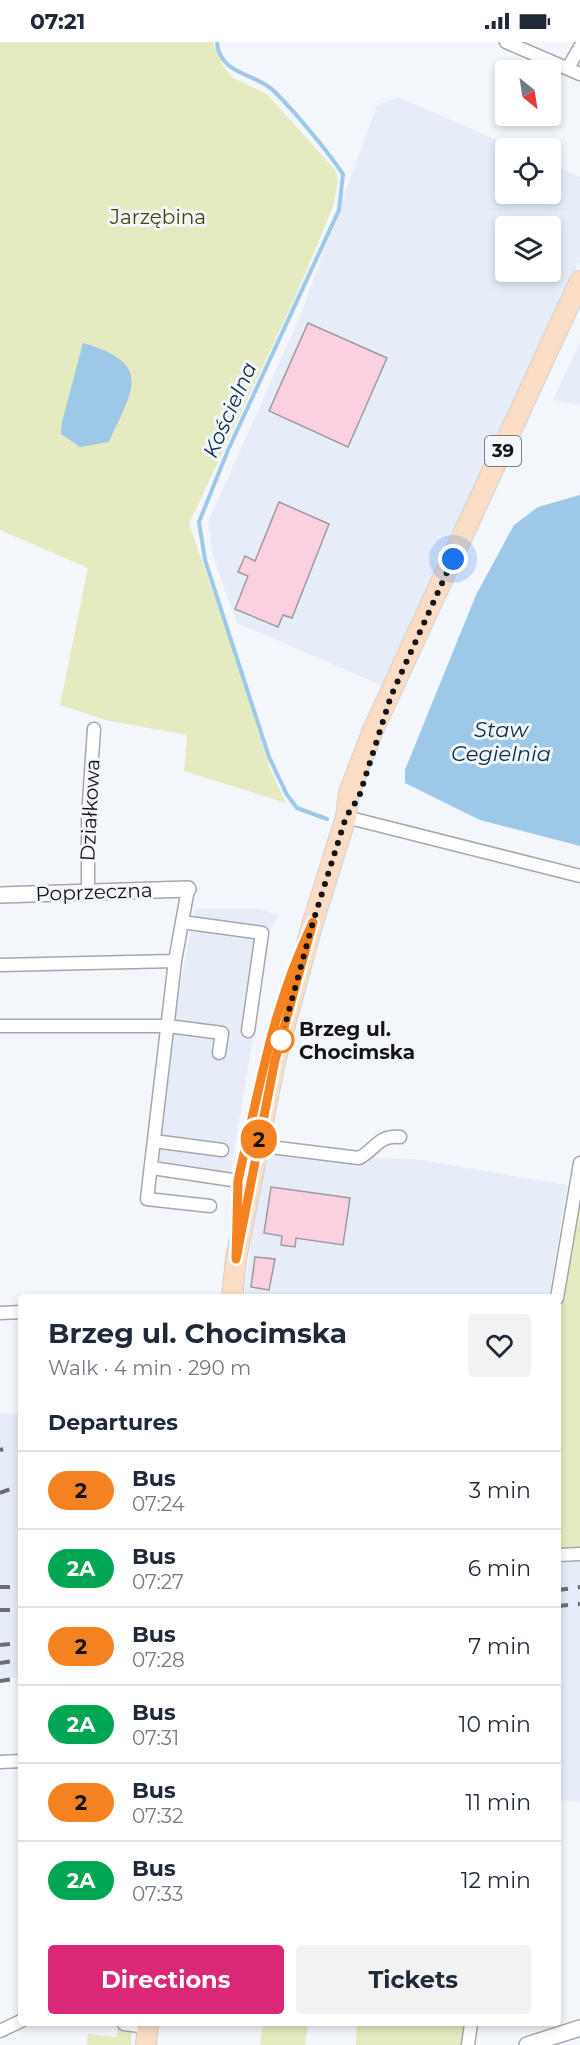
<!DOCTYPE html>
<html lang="en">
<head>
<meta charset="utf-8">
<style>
  :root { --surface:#fff; --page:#f2f2f3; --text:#1f2937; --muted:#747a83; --line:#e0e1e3; --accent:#db2777 }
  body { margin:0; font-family:Montserrat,sans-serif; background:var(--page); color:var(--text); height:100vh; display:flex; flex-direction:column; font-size:22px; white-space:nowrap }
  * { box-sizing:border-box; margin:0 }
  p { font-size:20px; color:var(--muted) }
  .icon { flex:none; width:33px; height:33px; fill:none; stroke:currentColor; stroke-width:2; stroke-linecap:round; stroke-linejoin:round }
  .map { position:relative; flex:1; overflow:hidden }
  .details { position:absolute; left:18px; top:1252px; width:543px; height:732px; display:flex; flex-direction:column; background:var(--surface); border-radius:6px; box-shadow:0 3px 9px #0003 }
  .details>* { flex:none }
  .badge { padding:0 12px; border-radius:20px; font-size:21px; line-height:39px }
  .needle { width:39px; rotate:150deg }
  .buttons { position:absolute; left:495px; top:18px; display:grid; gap:12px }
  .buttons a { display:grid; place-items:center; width:66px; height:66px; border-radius:6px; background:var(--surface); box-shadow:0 3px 9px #0003; font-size:30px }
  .you { position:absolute; width:30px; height:30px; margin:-15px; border:4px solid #fff; border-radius:50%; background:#1a73e8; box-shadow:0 0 0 9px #1a73e833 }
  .map>.badge { position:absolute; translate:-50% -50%; box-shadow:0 0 0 3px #fff }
  h2 { padding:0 30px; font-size:22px; line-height:54px }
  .round { display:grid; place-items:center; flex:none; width:63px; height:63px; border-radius:6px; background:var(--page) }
  .head { display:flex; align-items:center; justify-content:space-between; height:102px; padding:0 30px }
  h1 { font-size:28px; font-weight:700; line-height:45px }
  .action { display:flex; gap:12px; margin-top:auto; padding:12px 30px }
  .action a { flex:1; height:69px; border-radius:6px; background:var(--accent); color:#fff; font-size:24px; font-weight:700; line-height:69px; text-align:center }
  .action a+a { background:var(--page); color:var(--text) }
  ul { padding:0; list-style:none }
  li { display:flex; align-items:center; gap:18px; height:78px; padding:0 30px; border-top:2px solid var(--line) }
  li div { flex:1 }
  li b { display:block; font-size:22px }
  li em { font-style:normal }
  li .badge { min-width:66px; font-weight:700; text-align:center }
  .status { display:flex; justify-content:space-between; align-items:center; height:42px; padding:0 30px; background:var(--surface); direction:ltr }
  .status svg { height:16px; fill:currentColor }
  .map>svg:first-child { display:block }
  .built { fill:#e6edf8; fill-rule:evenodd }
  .green { fill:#e6eac0 }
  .water { fill:#9dc8e8 }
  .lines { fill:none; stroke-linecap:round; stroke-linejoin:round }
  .stream { stroke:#9dc8e8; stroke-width:4 }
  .building { fill:#fbd1e2; stroke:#9f9a9c; stroke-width:1.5 }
  .minor-casing { stroke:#a5a7ab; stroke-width:15 }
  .tertiary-casing { stroke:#a5a7ab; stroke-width:18 }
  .primary-casing { stroke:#d0d0d0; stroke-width:22 }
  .minor { stroke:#fff; stroke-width:12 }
  .tertiary { stroke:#fff; stroke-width:15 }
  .primary { stroke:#fbddc6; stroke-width:20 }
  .rail { stroke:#6b6c6f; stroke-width:4; stroke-dasharray:10 10; stroke-linecap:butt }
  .line-casing { stroke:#fff; stroke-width:14 }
  .line { stroke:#f58220; stroke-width:9 }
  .walk { stroke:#141416; stroke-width:6; stroke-dasharray:0 10.8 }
  .stop-dot { fill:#fff; stroke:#f58220; stroke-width:3 }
  .labels { text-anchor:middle; stroke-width:6; stroke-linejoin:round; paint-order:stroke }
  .shield { fill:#f3f6fa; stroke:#57585a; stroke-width:1.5 }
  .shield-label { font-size:18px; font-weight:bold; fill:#141416 }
  .park-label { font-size:20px; fill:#43460e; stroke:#f3f6fa }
  .street-label { font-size:20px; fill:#141416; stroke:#f3f6fa }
  .stop-label { font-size:20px; font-weight:bold; fill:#141416; stroke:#f3f6fa; text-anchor:start }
  .water-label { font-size:21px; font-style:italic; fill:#092d43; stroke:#f3f6fa }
</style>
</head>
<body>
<div class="status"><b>07:21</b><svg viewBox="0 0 49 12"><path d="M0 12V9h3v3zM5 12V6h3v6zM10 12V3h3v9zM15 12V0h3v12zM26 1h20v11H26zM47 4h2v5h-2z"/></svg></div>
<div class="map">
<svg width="580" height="2003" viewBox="0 0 580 2003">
  <rect width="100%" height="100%" fill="#f3f6fa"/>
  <path class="built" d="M398,55L515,106H506V152H550L551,122L580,135V219L383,644L237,581L213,514L208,480L299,277L377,63ZM506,184H550V230H506Z
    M580,300V363L553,358Z
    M195,867H259L278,873L271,886L230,1134L156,1123L172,988Z
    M265,1113L414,1117L567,1143L549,1255L244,1256L260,1133Z
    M21,1371V1635L0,1637V1372Z
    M580,1519V1760L558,1758V1521Z"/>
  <path class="green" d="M0,0H213L223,24L233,36L267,52L336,129L338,139L333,165L297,251L189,482L233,607L270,727L286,761L184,729L187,693L105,678L60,663L88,526L0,488Z
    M580,1124V1510L558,1511V1256Z
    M263,1982H308L305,2003H260Z
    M357,1982H465L462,2003H356Z
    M118,1985L132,1986L131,2003H87L88,1992L117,1995Z"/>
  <path class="water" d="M83,301C155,322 132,348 109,400L80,405L61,392L62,380Z
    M580,453V804L480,778L405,741V728L476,553L514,483L538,465Z"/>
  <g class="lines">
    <path class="stream" d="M217,0C219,33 256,31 274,49C295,70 326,107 343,132L339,168L228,408L199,480L205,518L269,715L287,753L297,766L327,777"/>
  </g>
  <path class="building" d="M308,281L387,316L348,405L269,369Z
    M279,460L329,482L292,576L283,573L278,585L235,567L248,534L238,530L245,514L255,519Z
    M271,1145L350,1156L343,1203L296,1196L295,1205L281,1203L282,1194L264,1191Z
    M255,1215L275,1217L269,1248L251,1245Z"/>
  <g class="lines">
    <defs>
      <path id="minor" d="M506,0L580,32
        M568,26L580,5
        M346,775L580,834
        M188,847L175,919L147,1157L210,1164
        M88,849V775L94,687
        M182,880L262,891L248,989
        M0,923L175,919
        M0,984H168L222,991L219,1011
        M154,1099L222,1108
        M246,1102L359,1116C375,1108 379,1092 400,1095
        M152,1126L239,1139
        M557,1256L580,1121
        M0,1271L21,1270
        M558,1513L580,1512
        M0,1720L21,1719
        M124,1982L148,1985
        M0,1989L21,1979
        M468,2003L471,1982"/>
      <path id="tertiary" d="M0,853L188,847
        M527,2003L580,1986"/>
      <path id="primary" d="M232,1256L236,1217L275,1019L313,880L346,775L349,751L373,688L580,239
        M146,2003L148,1982"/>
    </defs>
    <use href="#minor" class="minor-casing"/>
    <use href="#tertiary" class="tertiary-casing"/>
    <use href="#primary" class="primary-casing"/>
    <use href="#minor" class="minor"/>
    <use href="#tertiary" class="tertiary"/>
    <use href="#primary" class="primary"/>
    <path class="rail" d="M0,1408L3,1407
      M0,1451L21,1443
      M0,1545H21
      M558,1548L580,1545
      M558,1564L580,1562
      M0,1568H21
      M0,1603L21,1601
      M0,1621L21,1618
      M0,1639L21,1636"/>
  </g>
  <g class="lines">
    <defs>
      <path id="line" d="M246,1102L238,1139L236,1217L275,1018L313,880C279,952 266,1013 249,1090"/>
    </defs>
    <use href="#line" class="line-casing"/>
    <use href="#line" class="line"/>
    <path class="walk" d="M281,998L313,880L346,775L359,755L391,654L453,517"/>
  </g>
  <circle class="stop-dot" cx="281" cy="998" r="12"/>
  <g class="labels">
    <rect class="shield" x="485" y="394" width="36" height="30" rx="4.5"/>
    <g class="shield-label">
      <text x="503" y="415">39</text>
    </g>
    <g class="park-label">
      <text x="158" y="182">Jarzębina</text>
    </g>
    <g class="street-label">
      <text transform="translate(90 768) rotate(-87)" y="7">Działkowa</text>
      <text transform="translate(94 850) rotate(-2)" y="7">Poprzeczna</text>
    </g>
    <g class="stop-label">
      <text x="299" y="994">Brzeg ul.<tspan x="299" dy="23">Chocimska</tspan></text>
    </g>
    <g class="water-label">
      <text transform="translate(230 368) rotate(-66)" y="7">Kościelna</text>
      <text x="501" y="695">Staw<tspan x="501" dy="24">Cegielnia</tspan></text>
    </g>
  </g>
</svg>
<div class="buttons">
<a><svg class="needle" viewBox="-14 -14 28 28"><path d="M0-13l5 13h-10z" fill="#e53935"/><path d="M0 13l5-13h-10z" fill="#747a83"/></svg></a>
<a><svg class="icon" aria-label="locate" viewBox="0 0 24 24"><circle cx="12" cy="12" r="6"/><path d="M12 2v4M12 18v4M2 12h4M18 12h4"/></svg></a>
<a><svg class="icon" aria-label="layers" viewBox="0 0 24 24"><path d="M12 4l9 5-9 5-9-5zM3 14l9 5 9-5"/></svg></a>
</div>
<div class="you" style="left:453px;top:517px"></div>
<b class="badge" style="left:259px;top:1097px;background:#f58220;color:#111">2</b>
<section class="details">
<div class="head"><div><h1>Brzeg ul. Chocimska</h1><p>Walk · 4 min · 290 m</p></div><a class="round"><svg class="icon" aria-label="heart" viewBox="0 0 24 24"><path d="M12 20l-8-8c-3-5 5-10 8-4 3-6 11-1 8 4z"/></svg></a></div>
<h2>Departures</h2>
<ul>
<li><span class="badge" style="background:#f58220;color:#111">2</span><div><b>Bus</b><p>07:24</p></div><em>3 min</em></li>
<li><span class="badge" style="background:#00a651;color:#fff">2A</span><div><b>Bus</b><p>07:27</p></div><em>6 min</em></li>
<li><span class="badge" style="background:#f58220;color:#111">2</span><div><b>Bus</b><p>07:28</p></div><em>7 min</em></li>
<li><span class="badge" style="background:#00a651;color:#fff">2A</span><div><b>Bus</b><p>07:31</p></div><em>10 min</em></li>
<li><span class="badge" style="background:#f58220;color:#111">2</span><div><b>Bus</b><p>07:32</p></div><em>11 min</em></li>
<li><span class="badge" style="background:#00a651;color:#fff">2A</span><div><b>Bus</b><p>07:33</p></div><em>12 min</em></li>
</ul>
<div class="action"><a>Directions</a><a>Tickets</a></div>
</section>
</div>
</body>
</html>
